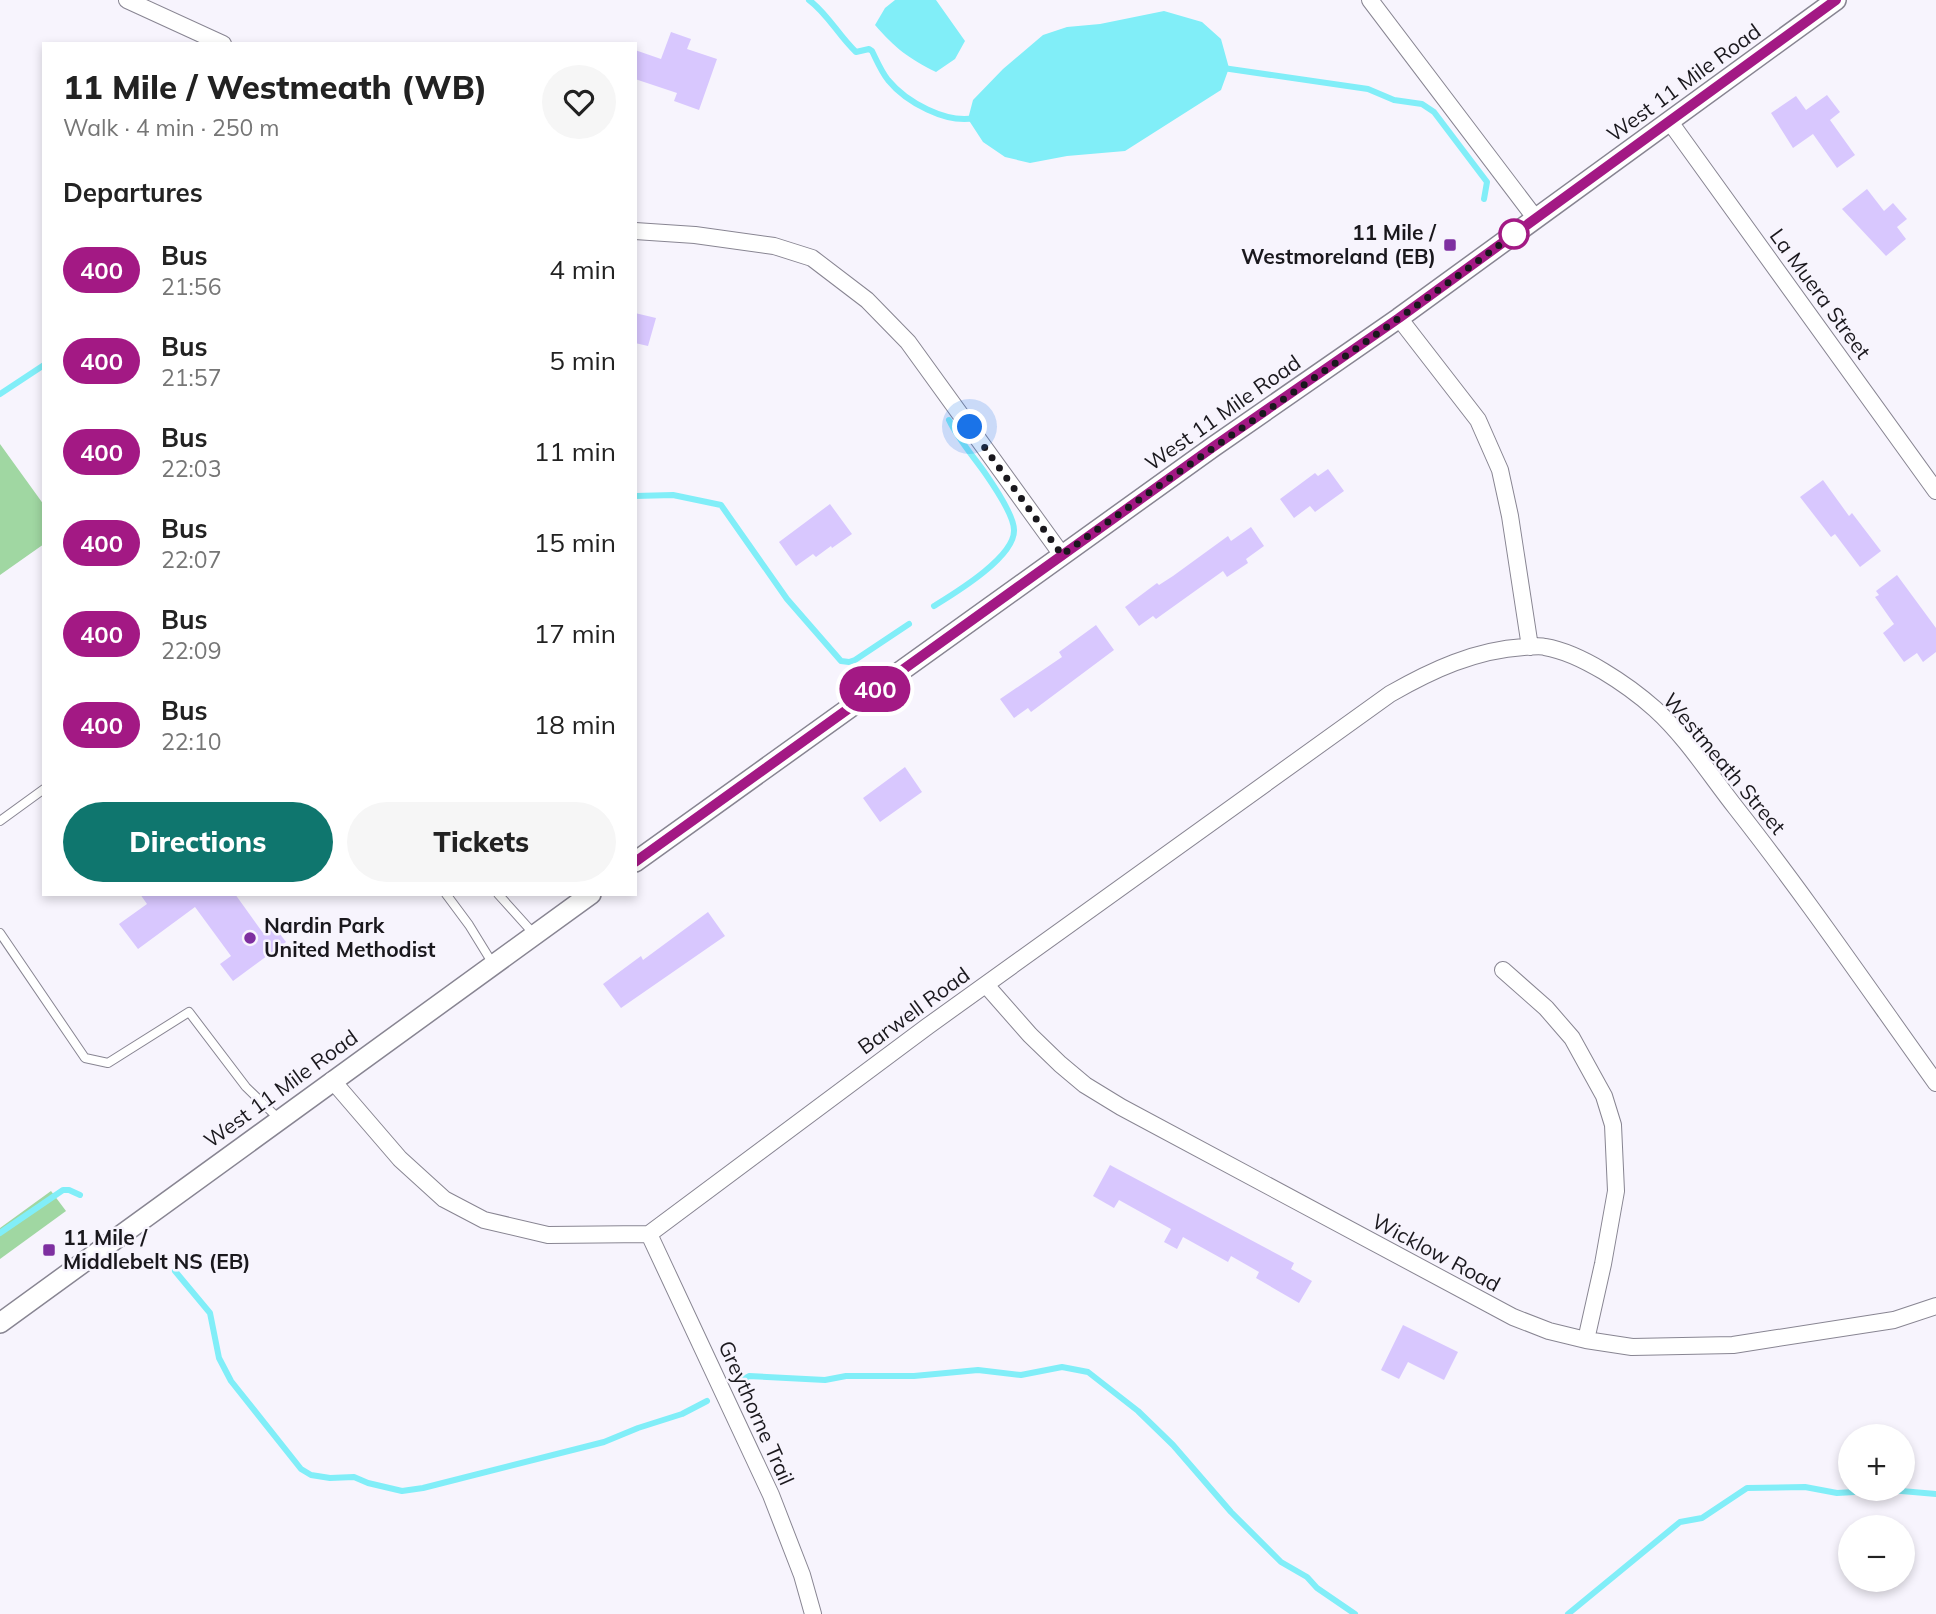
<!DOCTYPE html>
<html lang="en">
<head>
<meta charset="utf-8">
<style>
  :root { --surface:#fff; --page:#f6f6f6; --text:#222; --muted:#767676; --accent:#0f766e }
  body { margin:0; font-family:Mulish,sans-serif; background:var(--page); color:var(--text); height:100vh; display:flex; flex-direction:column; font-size:26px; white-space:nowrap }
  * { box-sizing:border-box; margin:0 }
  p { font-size:23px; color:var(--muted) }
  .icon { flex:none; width:38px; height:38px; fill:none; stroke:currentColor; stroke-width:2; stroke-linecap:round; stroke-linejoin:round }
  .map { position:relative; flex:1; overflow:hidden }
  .panel { position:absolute; left:42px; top:42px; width:595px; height:854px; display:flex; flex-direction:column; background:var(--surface); border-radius:0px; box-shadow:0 4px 10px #0003 }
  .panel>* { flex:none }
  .badge { padding:0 14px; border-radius:23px; font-size:24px; line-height:46px }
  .buttons { position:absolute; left:1838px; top:1424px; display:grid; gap:14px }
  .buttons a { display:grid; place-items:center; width:77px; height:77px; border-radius:50%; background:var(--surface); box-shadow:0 4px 10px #0003; font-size:35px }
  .you { position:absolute; width:35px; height:35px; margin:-18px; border:5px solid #fff; border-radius:50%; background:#1a73e8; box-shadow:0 0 0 10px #1a73e833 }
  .map>.badge { position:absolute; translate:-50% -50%; box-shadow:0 0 0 4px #fff }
  h2 { padding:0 21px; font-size:26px; line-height:63px }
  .round { display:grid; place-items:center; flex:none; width:74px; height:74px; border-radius:37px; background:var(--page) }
  .overview { display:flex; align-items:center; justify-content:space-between; height:119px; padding:0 21px }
  h1 { font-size:33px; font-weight:800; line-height:52px }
  .action { display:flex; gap:14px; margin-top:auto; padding:14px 21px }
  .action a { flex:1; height:80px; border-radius:42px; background:var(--accent); color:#fff; font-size:28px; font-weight:800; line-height:80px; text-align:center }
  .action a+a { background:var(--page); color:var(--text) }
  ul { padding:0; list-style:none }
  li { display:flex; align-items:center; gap:21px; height:91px; padding:0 21px }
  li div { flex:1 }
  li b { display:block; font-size:26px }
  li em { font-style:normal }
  li .badge { min-width:77px; font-weight:700; text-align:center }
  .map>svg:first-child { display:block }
  .green { fill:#a0d7a2 }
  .water { fill:#81eef8 }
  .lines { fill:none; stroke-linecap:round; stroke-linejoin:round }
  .stream { stroke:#81eef8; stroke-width:6 }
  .building { fill:#d8c7fe }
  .service-casing { stroke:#888592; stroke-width:10 }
  .minor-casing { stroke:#888592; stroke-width:18 }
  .tertiary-casing { stroke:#888592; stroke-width:22 }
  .service { stroke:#fff; stroke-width:8 }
  .minor { stroke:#fff; stroke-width:16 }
  .tertiary { stroke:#fff; stroke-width:19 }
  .line-casing { stroke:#fff; stroke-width:16 }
  .line { stroke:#a31984; stroke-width:10 }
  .walk { stroke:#1a181d; stroke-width:7; stroke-dasharray:0 12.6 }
  .stop-dot { fill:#fff; stroke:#a31984; stroke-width:3.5 }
  .poi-dot { fill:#7e2fa0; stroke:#f7f4fd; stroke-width:2.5 }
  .labels { text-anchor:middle; stroke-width:5; stroke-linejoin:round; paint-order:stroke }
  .street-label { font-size:21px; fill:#1a181d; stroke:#f7f4fd }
  .poi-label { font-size:21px; font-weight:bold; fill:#1a181d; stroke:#f7f4fd; text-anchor:start }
</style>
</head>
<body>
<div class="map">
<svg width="1936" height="1614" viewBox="0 0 1936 1614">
  <rect width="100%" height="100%" fill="#f7f4fd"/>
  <path class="green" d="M0,444L44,505V544L0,575Z
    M51,1191L66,1211L0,1259V1228Z"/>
  <path class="water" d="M895,0H936L965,41L955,59L936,72C908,58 895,48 875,25L885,8Z
    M1164,11L1202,22L1221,39L1229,68L1221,90L1125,151L1067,156L1030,163L1005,157L983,142L968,119L973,100L1003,69L1043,35L1067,27L1100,24Z"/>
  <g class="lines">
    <path class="stream" d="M809,0C828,14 838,35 856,52L869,49L872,51C877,61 881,71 888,80C906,102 946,124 975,118
      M1223,68L1368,89L1394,100L1422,104L1434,112L1487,182L1484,199
      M0,394L44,365
      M635,496L673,495L721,505L787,599L841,661L849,662L855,660L909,624
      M934,606C955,593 1015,557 1014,530C1014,515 994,486 985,473C973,456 958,439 949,420
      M0,1233L63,1190H69L80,1195
      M175,1271L210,1313L219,1358L231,1381L301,1469L311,1475L330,1478L354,1477L368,1483L402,1491L423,1488L604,1442L638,1428L682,1414L707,1401
      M742,1380L749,1376L825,1380L846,1376H914L978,1370L1021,1375L1062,1367L1088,1372L1138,1411L1173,1445L1231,1512L1281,1562L1307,1577L1317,1588L1355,1614
      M1568,1614L1680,1522L1702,1518L1747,1488L1805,1487L1837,1493L1890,1490L1936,1494"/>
  </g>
  <path class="building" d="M671,32L691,39L687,49L717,59L699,110L674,101L677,93L635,79V50L661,59Z
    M1827,95L1840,112L1830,120L1855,155L1837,168L1813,134L1793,148L1771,113L1796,96L1806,110Z
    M1867,189L1884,211L1893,203L1907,219L1897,227L1906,239L1886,256L1842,209Z
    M635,313L656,318L648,346L635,343Z
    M1328,469L1344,491L1315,512L1310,506L1294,518L1280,499L1315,473L1318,476Z
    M1823,480L1849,516L1852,513L1881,551L1860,567L1835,534L1831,537L1800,497Z
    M830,504L852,534L832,548L831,546L816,557L813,554L796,566L779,542Z
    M1251,527L1264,546L1246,559L1248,563L1227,577L1223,571L1156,619L1153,616L1139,626L1125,607L1157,583L1159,585L1173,576L1228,536L1231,541Z
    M1897,575L1936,628V652L1923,662L1917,653L1904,662L1883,633L1894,624L1875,597L1879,595L1876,591Z
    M1096,625L1114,650L1031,712L1028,708L1014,718L1000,699L1062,657L1059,652Z
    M905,767L922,792L880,822L863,798Z
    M140,894H235L263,933L274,926L286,942L233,981L220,964L231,956L195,907L138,949L119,924L147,904Z
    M708,912L725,936L621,1008L603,984L641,956L643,960Z
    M1110,1165L1294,1263L1291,1269L1312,1281L1299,1303L1256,1278L1259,1272L1231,1256L1228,1262L1183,1237L1177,1249L1164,1242L1171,1229L1119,1200L1114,1208L1093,1196Z
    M1403,1325L1458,1352L1444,1380L1408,1362L1399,1379L1381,1370Z"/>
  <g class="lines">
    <defs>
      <path id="service" d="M0,821L44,789
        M446,894L469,925L493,964
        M498,894L534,934
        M0,933L85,1058L108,1063L189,1012L246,1087L279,1119"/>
      <path id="minor" d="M127,0L223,44
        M1370,0L1536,219
        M1670,122L1936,491
        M635,231L695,235L774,246L812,258L867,300L908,342L1062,555
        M1399,318L1478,420L1500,470L1510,516L1530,647
        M1503,970L1546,1008L1572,1038L1604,1096L1613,1125L1616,1191L1603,1264L1586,1340
        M986,985L1030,1035L1060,1064L1085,1085L1121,1107L1513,1317L1549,1331L1586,1340L1632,1347L1733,1345L1894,1320L1936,1306
        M332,1080L400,1159L444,1199L484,1220L548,1235L649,1234L928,1026L1390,694C1432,670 1475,650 1524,647C1531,647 1539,645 1545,647C1581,653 1628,685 1655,709C1686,737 1710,775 1736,808C1806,897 1870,991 1936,1083
        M649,1234L771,1495L802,1575L813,1614"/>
      <path id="tertiary" d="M635,862L1213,447L1399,318L1836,0
        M0,1323L591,894"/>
    </defs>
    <use href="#service" class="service-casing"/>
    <use href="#minor" class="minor-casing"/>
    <use href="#tertiary" class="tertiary-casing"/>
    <use href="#service" class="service"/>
    <use href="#minor" class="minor"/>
    <use href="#tertiary" class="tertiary"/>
  </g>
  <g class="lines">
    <defs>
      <path id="line" d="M635,862L1213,447L1399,318L1836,0"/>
    </defs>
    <use href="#line" class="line-casing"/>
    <use href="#line" class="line"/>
    <path class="walk" d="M970,427L1062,555C1212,446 1367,345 1514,234"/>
  </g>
  <circle class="stop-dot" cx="1514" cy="234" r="14"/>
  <g class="poi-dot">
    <rect x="1443" y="238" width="14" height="14" rx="3.5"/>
    <circle cx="250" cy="938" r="7"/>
    <rect x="42" y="1243" width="14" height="14" rx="3.5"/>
  </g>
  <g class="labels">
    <g class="street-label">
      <text transform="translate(1684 83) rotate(-36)" y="7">West 11 Mile Road</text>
      <text transform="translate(1820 294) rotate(54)" y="7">La Muera Street</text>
      <text transform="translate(1223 413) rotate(-35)" y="7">West 11 Mile Road</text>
      <text transform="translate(1724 764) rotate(50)" y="7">Westmeath Street</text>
      <text transform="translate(914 1011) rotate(-36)" y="7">Barwell Road</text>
      <text transform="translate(281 1089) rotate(-36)" y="7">West 11 Mile Road</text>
      <text transform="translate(1436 1253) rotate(28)" y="7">Wicklow Road</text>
      <text transform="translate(756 1413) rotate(66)" y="7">Greythorne Trail</text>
    </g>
    <g class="poi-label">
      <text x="1436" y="240" text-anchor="end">11 Mile /<tspan x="1436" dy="24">Westmoreland (EB)</tspan></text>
      <text x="264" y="933">Nardin Park<tspan x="264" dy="24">United Methodist</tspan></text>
      <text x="63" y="1245">11 Mile /<tspan x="63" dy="24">Middlebelt NS (EB)</tspan></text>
    </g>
  </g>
</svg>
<div class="buttons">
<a>+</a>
<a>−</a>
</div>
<div class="you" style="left:970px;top:427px"></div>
<b class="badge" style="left:875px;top:689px;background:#a31984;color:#fff">400</b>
<section class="panel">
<div class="overview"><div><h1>11 Mile / Westmeath (WB)</h1><p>Walk · 4 min · 250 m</p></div><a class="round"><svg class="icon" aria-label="heart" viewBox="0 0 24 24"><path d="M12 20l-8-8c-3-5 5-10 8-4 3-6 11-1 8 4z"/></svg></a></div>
<h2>Departures</h2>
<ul>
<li><span class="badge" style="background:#a31984;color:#fff">400</span><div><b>Bus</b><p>21:56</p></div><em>4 min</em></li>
<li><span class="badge" style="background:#a31984;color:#fff">400</span><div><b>Bus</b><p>21:57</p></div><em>5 min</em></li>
<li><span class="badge" style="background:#a31984;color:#fff">400</span><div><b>Bus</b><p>22:03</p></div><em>11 min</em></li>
<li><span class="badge" style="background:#a31984;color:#fff">400</span><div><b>Bus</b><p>22:07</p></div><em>15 min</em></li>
<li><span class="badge" style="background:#a31984;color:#fff">400</span><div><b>Bus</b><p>22:09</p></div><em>17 min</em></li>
<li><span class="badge" style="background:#a31984;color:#fff">400</span><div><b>Bus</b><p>22:10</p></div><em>18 min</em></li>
</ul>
<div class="action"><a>Directions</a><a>Tickets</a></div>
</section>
</div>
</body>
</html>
